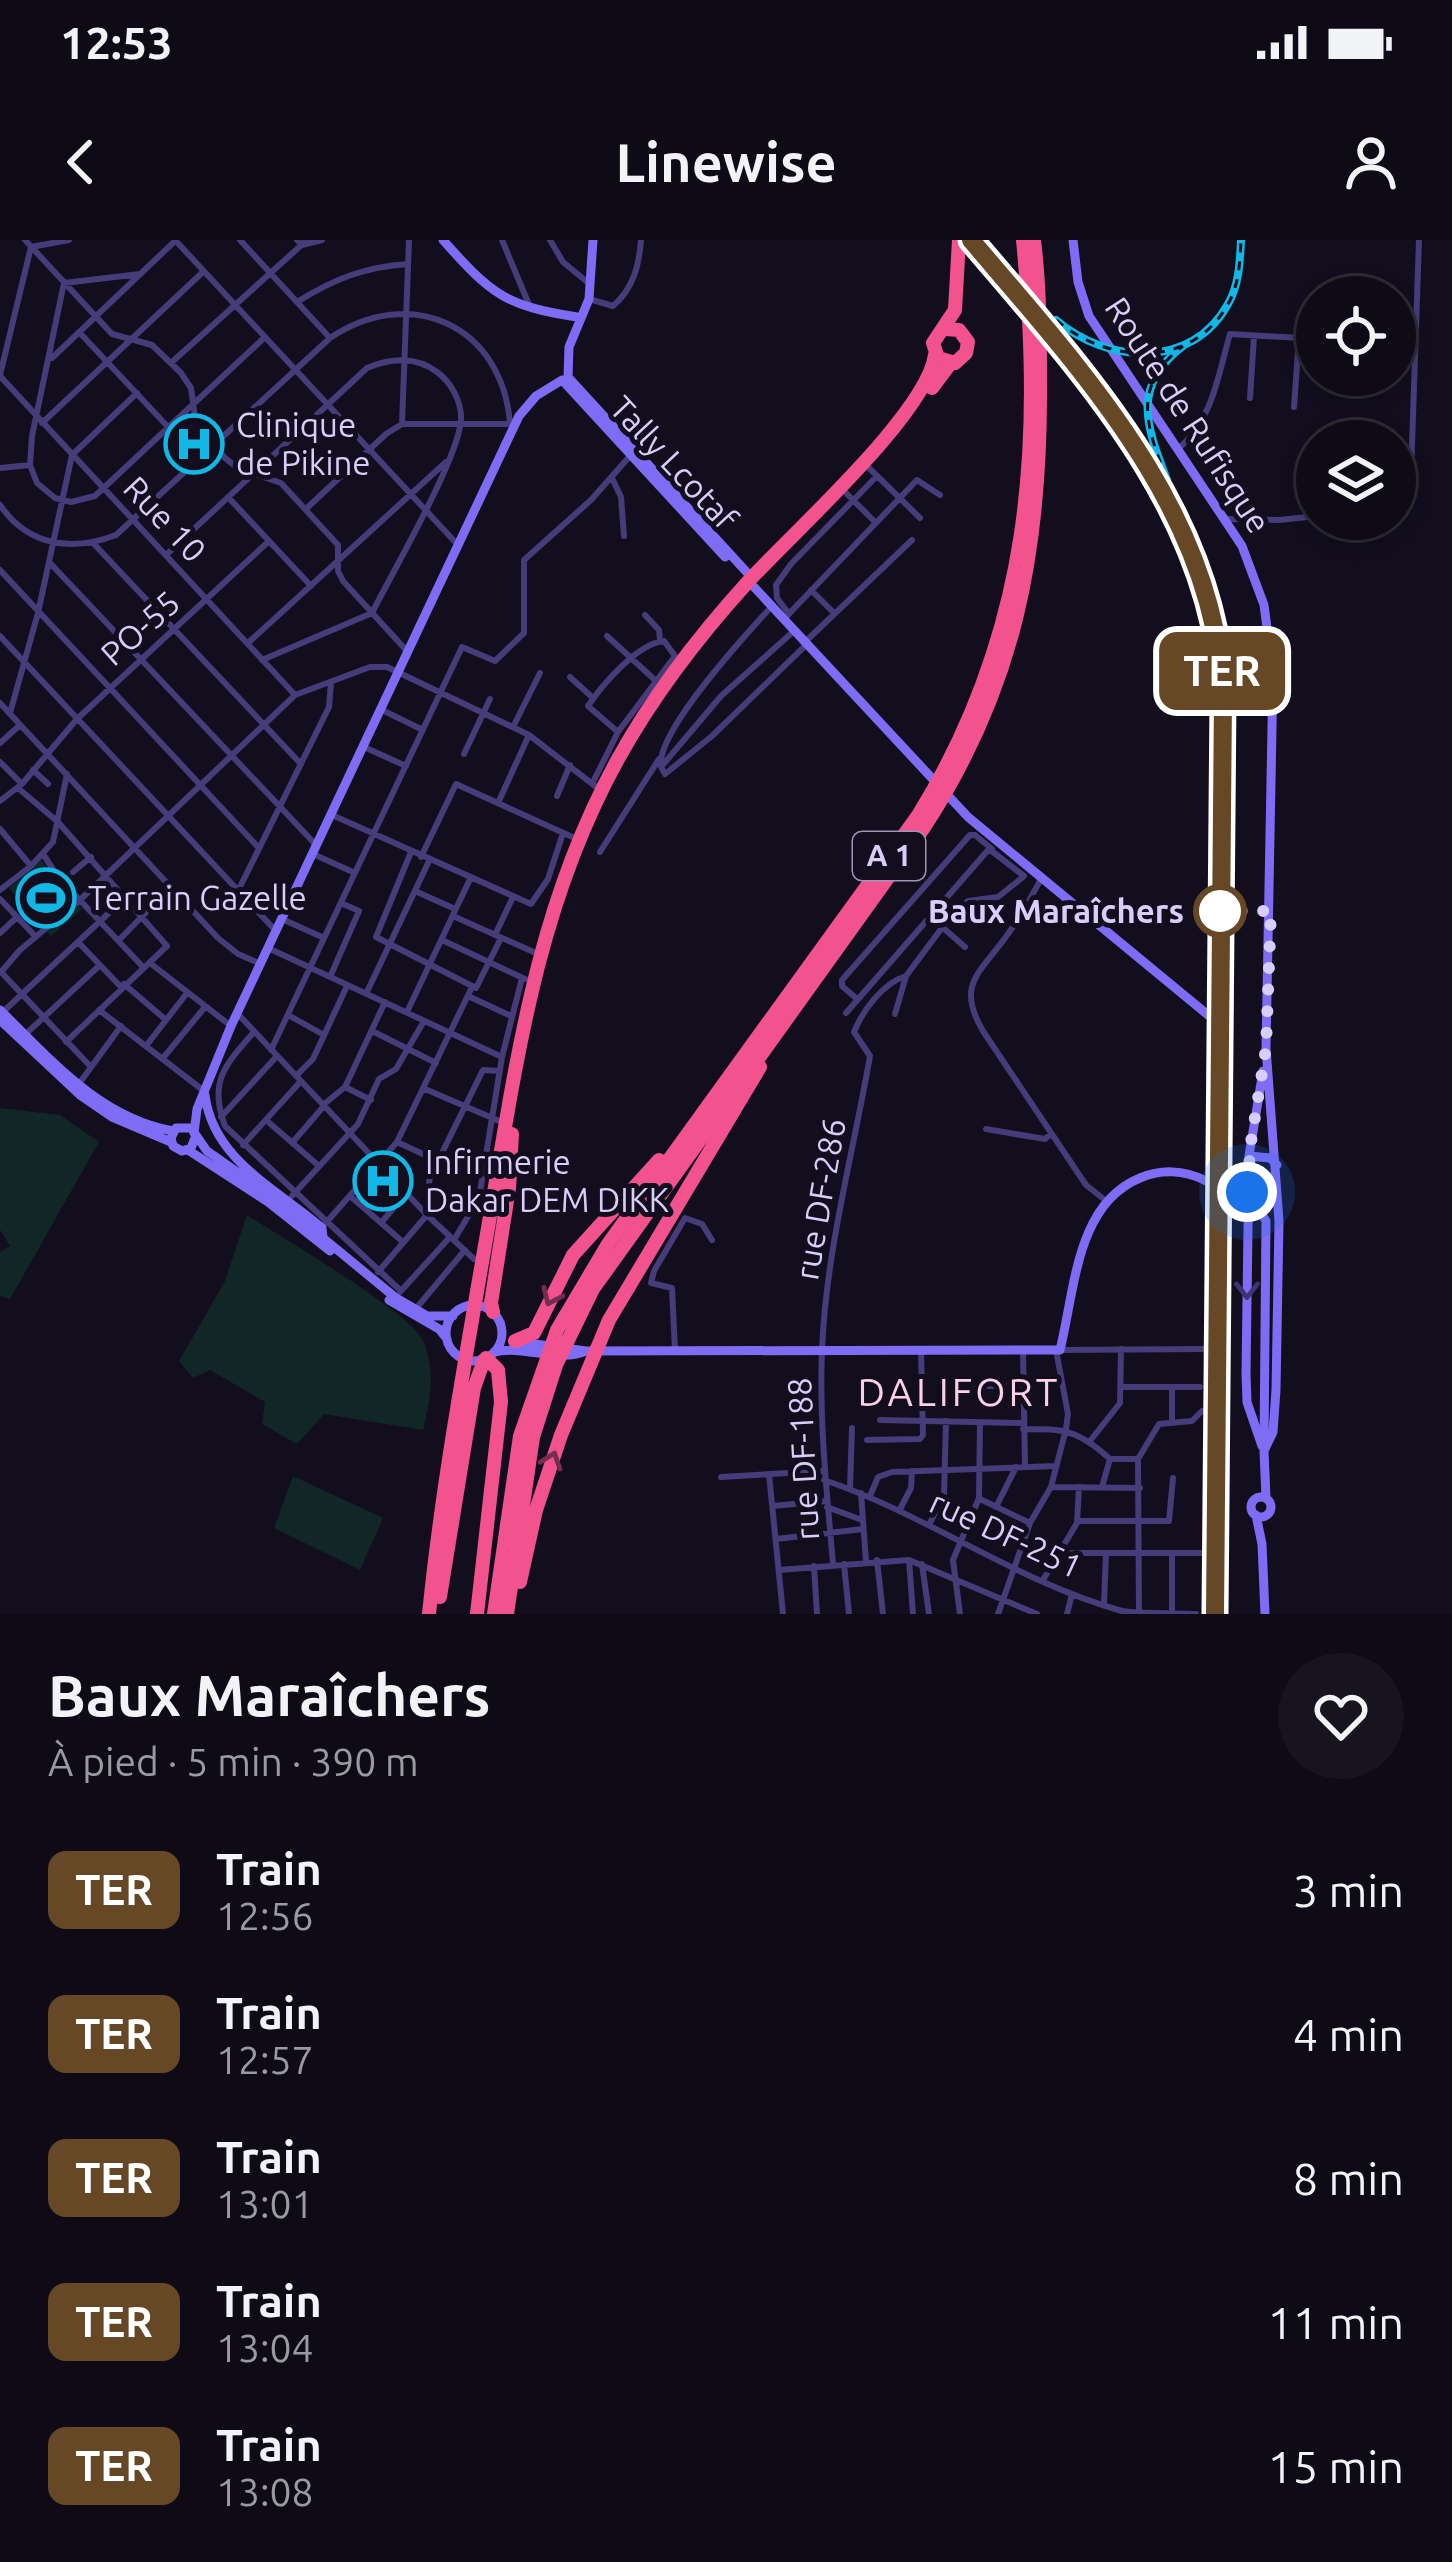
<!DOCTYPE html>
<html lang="fr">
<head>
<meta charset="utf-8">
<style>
  :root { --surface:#0e0a16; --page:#17131f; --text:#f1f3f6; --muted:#9b9aa1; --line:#2e2b35 }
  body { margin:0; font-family:Ubuntu,sans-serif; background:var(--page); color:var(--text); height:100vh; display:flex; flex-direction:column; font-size:45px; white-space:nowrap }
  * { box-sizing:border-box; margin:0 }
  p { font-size:39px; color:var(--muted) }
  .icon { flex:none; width:66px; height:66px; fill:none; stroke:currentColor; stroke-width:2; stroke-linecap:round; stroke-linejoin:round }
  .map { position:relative; height:1374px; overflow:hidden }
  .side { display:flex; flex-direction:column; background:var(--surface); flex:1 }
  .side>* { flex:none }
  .badge { padding:0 24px; border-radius:18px; font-size:42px; line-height:78px }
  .fabs { position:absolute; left:1296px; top:36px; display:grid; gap:24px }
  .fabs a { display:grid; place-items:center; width:120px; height:120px; border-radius:50%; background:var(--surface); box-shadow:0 6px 18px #0003,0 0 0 3px var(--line); font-size:60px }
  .you { position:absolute; width:60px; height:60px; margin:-30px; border:9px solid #fff; border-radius:50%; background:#1a73e8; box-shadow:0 0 0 18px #1a73e833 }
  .map>.badge { position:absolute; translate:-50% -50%; box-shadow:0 0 0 6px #fff }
  .round { display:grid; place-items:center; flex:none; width:126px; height:126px; border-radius:63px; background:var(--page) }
  .overview { display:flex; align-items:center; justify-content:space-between; height:204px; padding:0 48px }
  h1 { font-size:57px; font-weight:600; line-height:90px }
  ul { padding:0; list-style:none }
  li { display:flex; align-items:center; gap:36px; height:144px; padding:0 48px }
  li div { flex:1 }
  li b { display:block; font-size:45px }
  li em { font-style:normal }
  li .badge { min-width:132px; font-weight:700; text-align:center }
  .status { display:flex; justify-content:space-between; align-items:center; height:84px; padding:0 60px; background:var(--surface); direction:ltr }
  .status svg { height:33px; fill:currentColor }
  header { display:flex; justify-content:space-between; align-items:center; height:156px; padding:0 48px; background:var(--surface); font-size:54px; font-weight:600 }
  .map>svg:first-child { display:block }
  .green { fill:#112627 }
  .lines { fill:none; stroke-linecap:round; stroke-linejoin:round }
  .street { stroke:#453c79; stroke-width:6 }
  .secondary { stroke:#7f6cf4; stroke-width:9 }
  .highway { stroke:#f2528d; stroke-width:14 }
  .rail-casing { stroke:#11b8e5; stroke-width:8 }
  .rail { stroke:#120e1e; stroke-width:3; stroke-dasharray:9; stroke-linecap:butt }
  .oneway { stroke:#3e3474 }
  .oneway2 { stroke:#772d50 }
  .line-casing { stroke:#fff; stroke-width:27 }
  .line { stroke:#664827; stroke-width:18 }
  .walk { stroke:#d8cefb; stroke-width:12; stroke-dasharray:0 21.6 }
  .stop-dot { fill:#fff; stroke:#664827; stroke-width:6 }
  .labels { text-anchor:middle; stroke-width:10; stroke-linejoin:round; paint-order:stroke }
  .shield { fill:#120e1e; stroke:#9d94b9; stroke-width:3 }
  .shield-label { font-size:30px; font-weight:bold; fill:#d8cefb }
  .street-label { font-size:33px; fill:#d8cefb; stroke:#120e1e }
  .poi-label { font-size:33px; fill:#d8cefb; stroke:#120e1e; text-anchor:start }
  .stop-label { font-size:33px; font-weight:bold; fill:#d8cefb; stroke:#120e1e; text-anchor:end }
  .quarter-label { font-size:39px; letter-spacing:3px; fill:#fcd0e7; stroke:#120e1e }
</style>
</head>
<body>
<div class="status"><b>12:53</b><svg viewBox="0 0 49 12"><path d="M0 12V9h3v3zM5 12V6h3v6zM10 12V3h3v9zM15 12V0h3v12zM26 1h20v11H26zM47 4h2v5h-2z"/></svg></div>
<header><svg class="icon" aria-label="back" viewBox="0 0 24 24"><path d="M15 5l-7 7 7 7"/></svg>Linewise<svg class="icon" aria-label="person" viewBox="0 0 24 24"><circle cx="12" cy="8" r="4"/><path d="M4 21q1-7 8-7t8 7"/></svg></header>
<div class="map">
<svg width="1452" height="1374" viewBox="0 0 1452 1374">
  <rect width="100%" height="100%" fill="#120e1e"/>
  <path class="green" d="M41,620L82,669L51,696L9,648Z
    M0,868L60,875L99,902L10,1059L0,1056V1012L10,1006L0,990Z
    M247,975C282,998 407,1070 422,1099C437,1129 430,1160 423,1190L324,1174L297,1204L262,1184L265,1162L210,1130L193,1138L179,1121L225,1041Z
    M293,1236L383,1278L360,1330L274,1288Z"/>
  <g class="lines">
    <path class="street" d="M25,0L112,94L152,105L181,133L191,148L196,184L225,218L238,228L281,243L338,305V331L343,341L406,410
      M175,0L457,304
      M240,0L330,98
      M297,0L302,5L322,0
      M502,0L530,67
      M550,0L563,22L586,41
      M140,34L64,43L32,196L30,225L37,243L55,258L71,262L95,256L265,97
      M589,59L613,66C633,49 639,26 641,0
      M297,62C334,39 364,27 408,24
      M79,92L169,188
      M1395,104L1415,105
      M52,118L175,1
      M172,122L307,0
      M0,135L31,7L69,0
      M0,136L295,455
      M1250,158L1254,96
      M1294,167L1299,98
      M42,183L204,31
      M402,184L409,0
      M1178,209C1213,180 1218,135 1230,94L1317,99
      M868,227L920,278
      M0,228L30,225
      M612,238L621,257L624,296
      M1395,251L1410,245L1411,235L1419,0
      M845,252L875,282
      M228,257L311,346
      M0,265C28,306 72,312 116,295L330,98C410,44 502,85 510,183
      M307,268L386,194L402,184H512
      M1227,279L1279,280L1317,276
      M94,304L301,524
      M166,315L367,128C390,118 416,116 437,132C451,142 462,162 461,180C458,220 393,331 372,373L262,420
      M50,323L317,606
      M0,330L259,608
      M811,350L834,373
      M789,374L777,358L776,345L791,324L877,236
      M645,375L659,390L660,400
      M784,379L917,240L940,255
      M0,396L276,691
      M607,396L656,441
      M805,402L912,300
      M248,403L446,222
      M570,437L593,458
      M0,463L218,698L238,714L261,724
      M382,470L423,490
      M10,473L38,373L72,215L137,153
      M513,487L540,433
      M0,503L20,485
      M364,507L406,526
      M464,514L490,459
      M0,522L22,544
      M661,527C655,493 747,393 772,366
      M33,530L48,544
      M665,534L661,527L721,456L795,390
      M665,534L712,496L807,404
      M593,542L618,492L675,416L664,401C638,403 602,445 588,466L618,492
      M18,548L58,582L167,706L66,802
      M557,556L570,525
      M0,561L22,544L77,479L269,301
      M498,563L529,495
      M332,575L531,664L548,639L563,593
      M0,589L31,626L0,650
      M411,612L376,697L476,748L501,698
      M600,612L659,519
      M43,614L58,637L143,727
      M313,614L355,633
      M421,617L456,544L579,600
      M31,626L53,602L67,534
      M73,632L91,617
      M1041,639C1030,659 1019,680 1005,698C979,734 956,745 983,791L1086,945L1105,960
      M238,651L329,467L331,442
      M415,651L455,669
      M0,659L35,696
      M453,676L538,714
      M282,679L324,698
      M941,686L965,707
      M0,693L17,677
      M495,695L513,657
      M119,700L171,647
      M442,700L525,739
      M79,703L121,747
      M268,708L502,817
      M150,723L231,786
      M330,737L359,671L341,663
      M124,744L166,780
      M366,754L429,621
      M468,756L511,776
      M857,759L842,746V740L970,595H975L992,609
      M6,769L126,657
      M99,770L204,851
      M407,772L471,637
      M237,773L427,975L474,1019
      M846,773L989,609L1024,636
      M895,774L906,736L953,673L968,661L998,657L1023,637
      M288,775L324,795
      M29,791L100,725
      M372,791L436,823
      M254,792C226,824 208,841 225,886L401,1051
      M146,806L187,753
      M271,810L462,407L495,421L524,393V320L591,260L629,217
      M163,818L205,767
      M91,827L1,732L20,710L81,659L295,455L370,427H387L529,495L599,549
      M296,836L313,819L347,746
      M81,841L121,786
      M345,847L371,860
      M425,849L504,883
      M323,865L345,847L385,762
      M221,877L277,816
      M266,880L319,926
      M986,889L1045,899L1051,894
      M397,902L438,921L483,830L500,831
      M292,903L324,866
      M243,905L301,841
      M292,956L358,884L379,839L396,829L424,781
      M350,956L403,1002
      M381,983L406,953
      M324,985L397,902L472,747
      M454,1000L479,958L502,817L522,738
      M378,1032L427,975L431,917
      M400,1052L450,997
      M419,1065L465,1010
      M1023,1110L1025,1226
      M1060,1110L1203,1109
      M675,1111L672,1048L651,1043L654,1031L685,978L702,984L712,1000
      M973,1146H1023
      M1122,1147H1200
      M1172,1147V1183
      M880,1180L1023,1183
      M1023,1189C1065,1189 1078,1190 1110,1219H1138
      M867,1200L920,1199L923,1195L921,1110
      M1090,1201L1120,1163L1121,1109
      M769,1234L783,1374
      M721,1237L823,1231
      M824,1240C926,1274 1017,1342 1122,1371C1144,1374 1173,1373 1196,1374
      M1051,1247L1140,1248
      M1102,1247L1110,1219
      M850,1248L852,1188
      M861,1253L866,1321
      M870,1256L878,1237L892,1232L1056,1226
      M980,1259L1030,1283
      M773,1266L826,1261
      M827,1267L862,1280
      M996,1267L1016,1227
      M899,1271L911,1248L912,1231
      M1078,1281H1169L1173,1238
      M929,1285L944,1255L946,1181
      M776,1299L863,1289
      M1060,1313H1203
      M877,1320L883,1374
      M909,1320L913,1374
      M833,1324C827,1253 819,1182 822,1110C826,1011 853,914 870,816L854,792C863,770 883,743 906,736
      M844,1324L849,1374
      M922,1324L929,1374
      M814,1326L817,1374
      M779,1330L909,1320L1037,1374
      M1043,1340L1077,1283L1079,1247
      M1104,1363L1106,1313
      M1139,1372L1138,1219L1159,1184L1192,1181L1202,1171
      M1172,1373V1313
      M960,1374L953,1320L979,1258L980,1182
      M998,1374L1030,1283L1051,1247L1066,1189L1068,1174L1056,1110
      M1067,1374L1072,1354"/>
    <path class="secondary" d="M443,0C491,54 505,66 577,77
      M593,0L589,59L569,107L568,137L752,338
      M1073,0L1078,42L1089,76L1242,306L1264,365L1273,434L1266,808L1279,981L1276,1150L1273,1192L1264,1211L1266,1258
      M562,140L725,317
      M754,347L968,577L1208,775
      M0,770C51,820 100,878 173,891
      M0,780L80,855L112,877L171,902
      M205,855C213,920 277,949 322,988L323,997
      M194,893L197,869L231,786L519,176L536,156L562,140
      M195,898L191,908L182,911L173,906L171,898L176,888H191L207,911L273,957L396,1058L427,1076H453
      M188,910L268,962L330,1011
      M1249,916L1270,918L1277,925
      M389,1060L439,1089L447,1099
      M446 1093a28 28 0 1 1 56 0a28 28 0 1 1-56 0Z
      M520,1102L586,1111
      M494,1112C524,1105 557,1123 586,1111L1060,1110C1075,1050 1076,964 1140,938C1161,929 1184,930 1204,940C1226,950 1255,960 1266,981L1264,1206
      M1262,1206L1247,1162L1246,1134L1249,916L1263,831
      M1251 1267a10 10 0 1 1 20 0a10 10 0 1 1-20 0Z
      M1256,1275L1262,1304L1265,1374"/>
    <path class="highway" d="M945,89L959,90L968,102L966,113L955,123L938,118L933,103L955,70L959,0
      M932,148L950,124
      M493,1072L491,1063L509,948L512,894
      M515,1101L534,1093L573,1015L659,920
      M520,1342L536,1270L561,1195L609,1080L760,827
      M440,1357L474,1148L484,1120
      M429,1374C442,1245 466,1116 488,988C516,824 536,667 618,519C653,456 698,397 746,344C790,295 927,174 935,115
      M477,1374L501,1162L498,1130L486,1118
      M494,1374L520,1196L557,1090L608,1004L919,574C1031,391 1043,209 1023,0
      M507,1374L533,1197L556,1125L593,1049L923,589C1015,449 1041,312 1040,146C1040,97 1040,49 1034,0"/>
    <defs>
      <path id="rail" d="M971,0C1083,131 1219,275 1223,457L1214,1374
        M1056,80C1106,123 1191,131 1228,64C1239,45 1240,22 1241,0
        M1167,240C1147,188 1130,146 1183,106"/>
    </defs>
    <use href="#rail" class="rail-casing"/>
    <use href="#rail" class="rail"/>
  </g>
  <defs><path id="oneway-chevron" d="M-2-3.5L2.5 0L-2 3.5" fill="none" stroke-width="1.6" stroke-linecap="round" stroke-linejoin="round" transform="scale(3)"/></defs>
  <use class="oneway" href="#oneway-chevron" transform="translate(1247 1050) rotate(90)"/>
  <g class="oneway2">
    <use href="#oneway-chevron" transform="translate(551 1057) rotate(114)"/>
    <use href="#oneway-chevron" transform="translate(552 1220) rotate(-71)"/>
  </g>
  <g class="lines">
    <defs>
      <path id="line" d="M971,0C1084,133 1217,274 1223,458L1215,1374"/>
    </defs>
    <use href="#line" class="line-casing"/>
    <use href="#line" class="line"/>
    <path class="walk" d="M1220,671H1271L1266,808L1251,902L1247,952"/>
  </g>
  <defs>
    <symbol id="hospital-ring" viewBox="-11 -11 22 22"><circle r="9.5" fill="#120e1e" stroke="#11b8e5" stroke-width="1.5"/><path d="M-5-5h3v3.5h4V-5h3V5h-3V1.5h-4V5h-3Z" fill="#11b8e5"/></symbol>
    <symbol id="stadium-ring" viewBox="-11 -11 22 22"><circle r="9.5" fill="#120e1e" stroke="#11b8e5" stroke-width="1.5"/><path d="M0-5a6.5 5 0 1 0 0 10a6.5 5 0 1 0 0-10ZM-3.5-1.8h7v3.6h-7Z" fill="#11b8e5"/></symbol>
  </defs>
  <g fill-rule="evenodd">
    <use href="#hospital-ring" x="161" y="171" width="66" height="66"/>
    <use href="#stadium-ring" x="13" y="625" width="66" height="66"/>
    <use href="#hospital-ring" x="350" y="908" width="66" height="66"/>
  </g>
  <circle class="stop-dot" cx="1220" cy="671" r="24"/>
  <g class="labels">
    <rect class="shield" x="853" y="592" width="72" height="48" rx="9"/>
    <g class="shield-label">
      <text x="889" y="626">A 1</text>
    </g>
    <g class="street-label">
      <text transform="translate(1188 175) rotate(57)" y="12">Route de Rufisque</text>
      <text transform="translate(674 223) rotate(47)" y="12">Tally Lcotaf</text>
      <text transform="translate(165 279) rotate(47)" y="12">Rue 10</text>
      <text transform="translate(140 388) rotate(-42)" y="12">PO-55</text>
      <text transform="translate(820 959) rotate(-80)" y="12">rue DF-286</text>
      <text transform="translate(803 1219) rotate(-93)" y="12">rue DF-188</text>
      <text transform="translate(1006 1294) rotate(25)" y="12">rue DF-251</text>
    </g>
    <g class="poi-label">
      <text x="236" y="197">Clinique<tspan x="236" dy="38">de Pikine</tspan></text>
      <text x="88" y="670">Terrain Gazelle</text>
      <text x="425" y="934">Infirmerie<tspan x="425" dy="38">Dakar DEM DIKK</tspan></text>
    </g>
    <g class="stop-label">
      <text x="1184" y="683">Baux Maraîchers</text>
    </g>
    <g class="quarter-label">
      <text x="959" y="1166">DALIFORT</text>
    </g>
  </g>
</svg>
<div class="fabs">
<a><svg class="icon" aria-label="locate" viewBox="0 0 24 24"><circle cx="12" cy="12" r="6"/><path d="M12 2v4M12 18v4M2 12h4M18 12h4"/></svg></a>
<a><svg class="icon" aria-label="layers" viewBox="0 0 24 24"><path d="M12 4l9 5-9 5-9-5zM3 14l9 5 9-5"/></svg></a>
</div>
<div class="you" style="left:1247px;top:952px"></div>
<b class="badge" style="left:1222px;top:431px;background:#664827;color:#fff">TER</b>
</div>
<section class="side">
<div class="overview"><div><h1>Baux Maraîchers</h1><p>À pied · 5 min · 390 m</p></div><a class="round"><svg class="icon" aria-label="heart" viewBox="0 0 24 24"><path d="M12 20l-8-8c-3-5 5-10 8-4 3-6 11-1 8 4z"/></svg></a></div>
<ul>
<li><span class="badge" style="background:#664827;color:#fff">TER</span><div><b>Train</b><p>12:56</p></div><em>3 min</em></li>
<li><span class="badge" style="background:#664827;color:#fff">TER</span><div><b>Train</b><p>12:57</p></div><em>4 min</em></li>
<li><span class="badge" style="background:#664827;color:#fff">TER</span><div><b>Train</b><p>13:01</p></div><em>8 min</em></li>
<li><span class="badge" style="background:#664827;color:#fff">TER</span><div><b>Train</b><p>13:04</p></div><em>11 min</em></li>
<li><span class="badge" style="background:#664827;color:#fff">TER</span><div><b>Train</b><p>13:08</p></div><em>15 min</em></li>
</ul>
</section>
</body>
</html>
